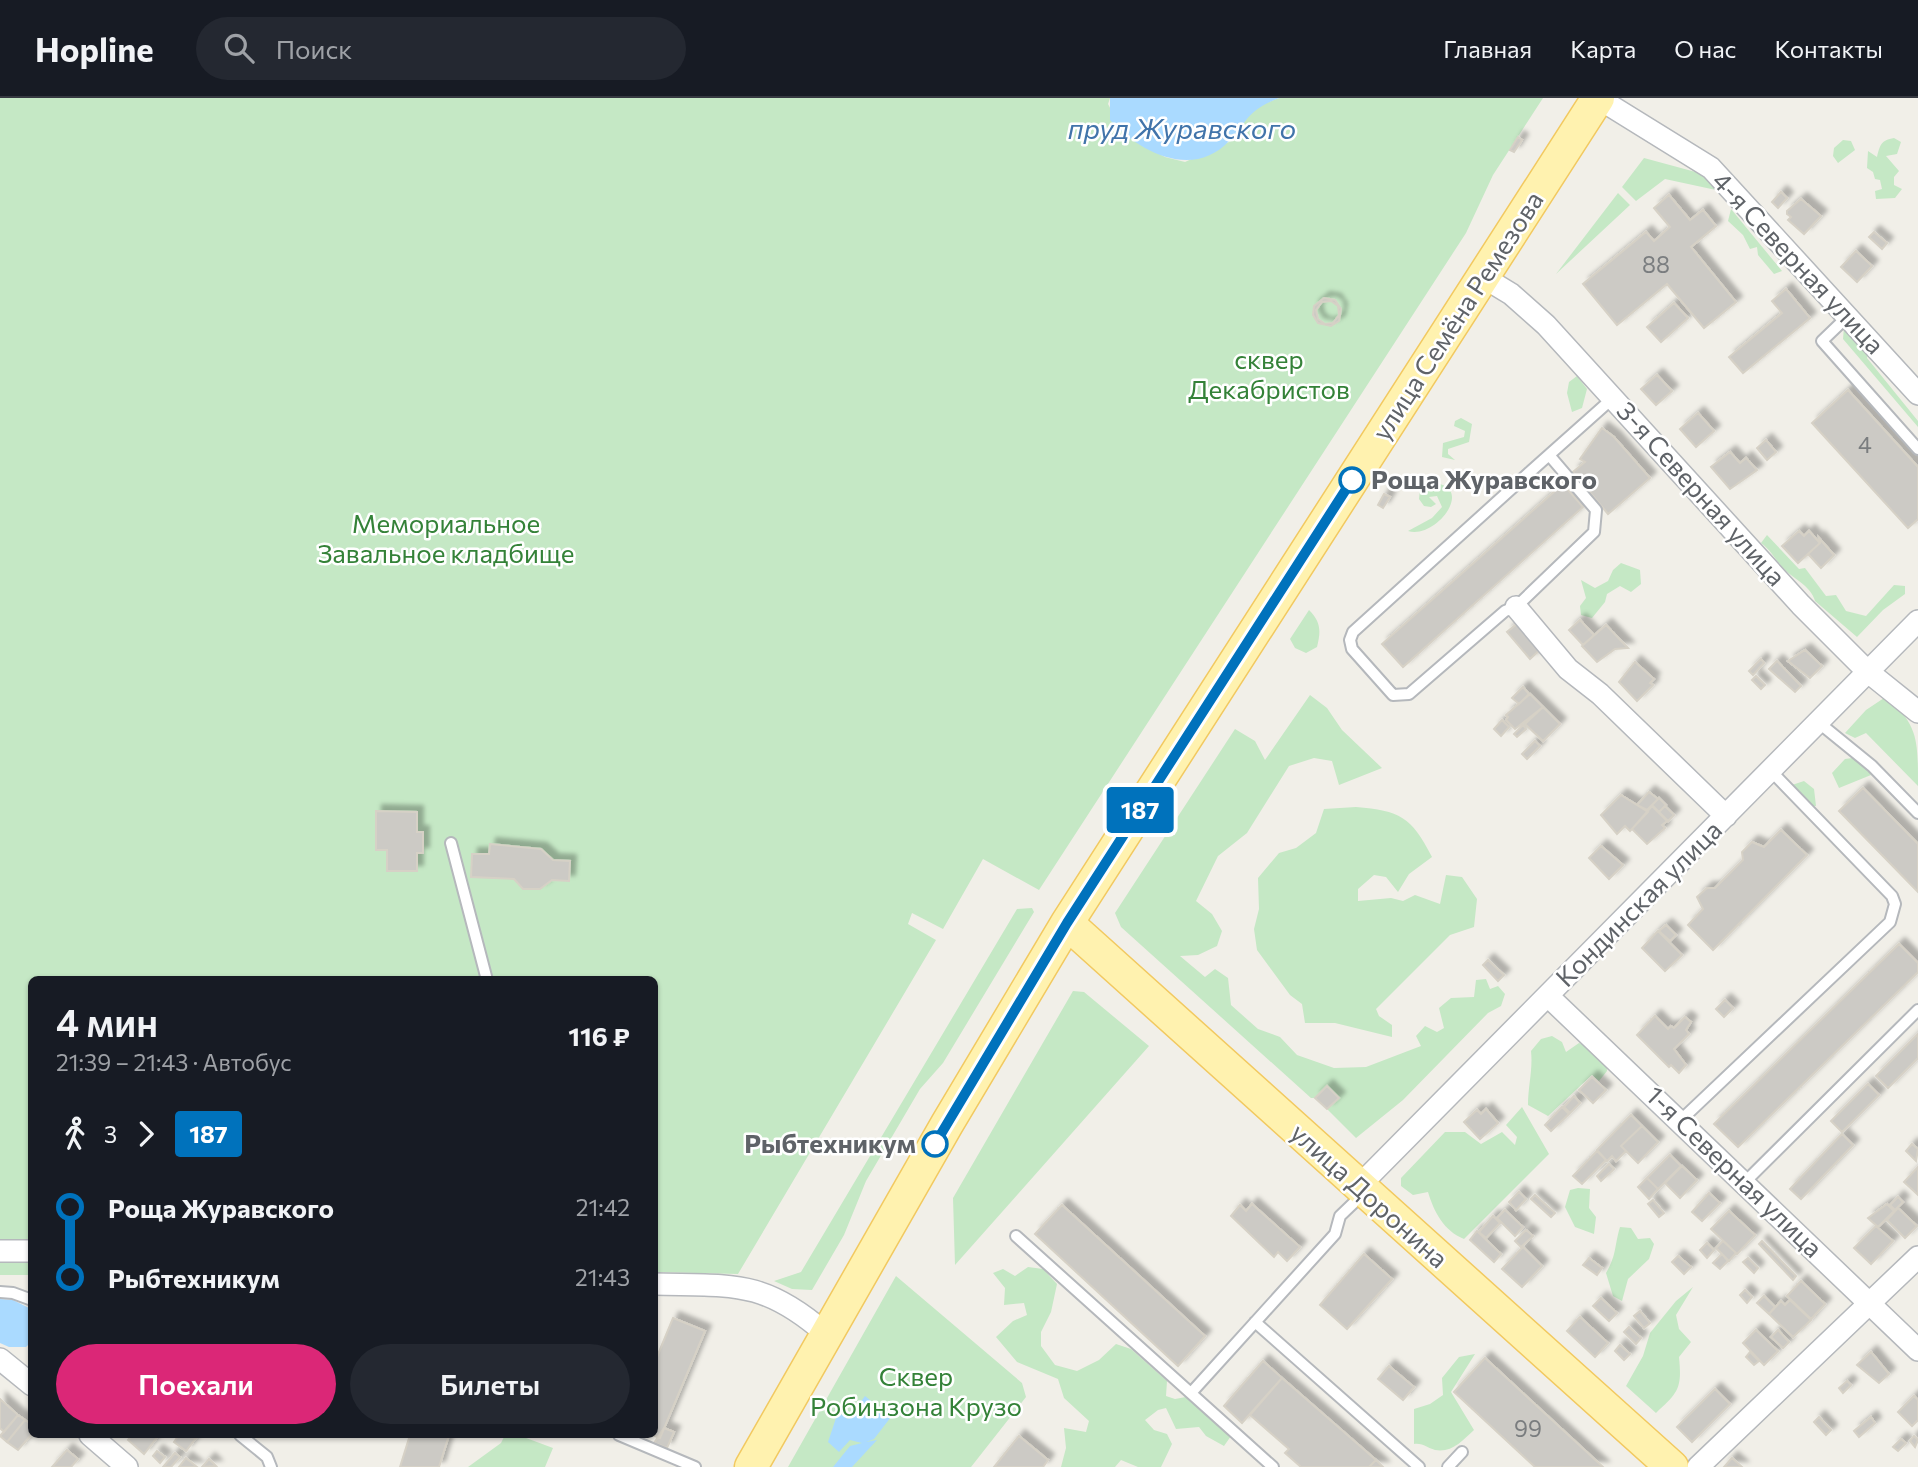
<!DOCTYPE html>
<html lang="ru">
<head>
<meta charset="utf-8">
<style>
  :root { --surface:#171b24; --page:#242831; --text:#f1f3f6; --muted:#9ea1a6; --line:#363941; --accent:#db2777 }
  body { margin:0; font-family:Commissioner,sans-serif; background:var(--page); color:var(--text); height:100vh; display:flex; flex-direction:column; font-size:26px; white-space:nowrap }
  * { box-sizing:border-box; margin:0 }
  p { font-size:23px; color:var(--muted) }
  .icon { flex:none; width:38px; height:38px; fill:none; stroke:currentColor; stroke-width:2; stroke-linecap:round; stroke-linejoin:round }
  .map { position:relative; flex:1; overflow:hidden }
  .details { position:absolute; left:28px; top:878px; width:630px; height:462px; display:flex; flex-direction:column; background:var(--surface); border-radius:10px; box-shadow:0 2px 5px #0004 }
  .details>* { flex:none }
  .badge { padding:0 14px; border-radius:5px; font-size:24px; line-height:46px }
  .map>.badge { position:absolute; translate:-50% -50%; box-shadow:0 0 0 4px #fff }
  .legs { display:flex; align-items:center; gap:10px; height:77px; padding:0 28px; font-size:23px }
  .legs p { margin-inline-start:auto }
  .head { display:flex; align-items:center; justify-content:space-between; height:119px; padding:0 28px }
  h1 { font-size:38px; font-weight:600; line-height:52px }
  .cta { display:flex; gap:14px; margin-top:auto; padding:14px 28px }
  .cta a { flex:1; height:80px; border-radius:42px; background:var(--accent); color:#fff; font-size:28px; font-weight:600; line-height:80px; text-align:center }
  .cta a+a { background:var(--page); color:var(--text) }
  ul { padding:0 28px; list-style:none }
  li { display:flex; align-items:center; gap:24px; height:70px; font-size:26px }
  li i { display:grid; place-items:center; width:10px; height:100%; margin:0 9px; background:currentColor }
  li i::after { content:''; width:18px; height:18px; margin:-9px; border:5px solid; border-radius:50%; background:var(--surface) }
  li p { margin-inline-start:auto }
  li:first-child i { background:linear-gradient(#0000 50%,currentColor 0) }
  li:last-child i { background:linear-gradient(currentColor 50%,#0000 0) }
  header { display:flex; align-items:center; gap:42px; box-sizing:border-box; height:98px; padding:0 35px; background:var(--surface); border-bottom:2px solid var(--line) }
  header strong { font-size:33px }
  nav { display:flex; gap:38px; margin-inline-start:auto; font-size:24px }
  .search { width:490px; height:63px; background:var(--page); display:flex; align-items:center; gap:18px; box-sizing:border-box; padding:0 24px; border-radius:38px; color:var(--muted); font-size:26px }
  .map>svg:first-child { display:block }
  .green { fill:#c5e8c5 }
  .water { fill:#aadaff }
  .building { fill:#cccac5; stroke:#d6d1c6; stroke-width:2; fill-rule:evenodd; filter:url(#shadow) }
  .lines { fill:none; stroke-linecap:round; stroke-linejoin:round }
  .service-casing { stroke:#b5b8bc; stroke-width:14 }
  .minor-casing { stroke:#b5b8bc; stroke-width:24 }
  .primary-casing { stroke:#f2c960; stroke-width:35 }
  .service { stroke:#fff; stroke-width:10 }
  .minor { stroke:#fff; stroke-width:21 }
  .primary { stroke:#fff2af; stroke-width:32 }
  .line-1-casing { stroke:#fff; stroke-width:16 }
  .line-1 { stroke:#0072bc; stroke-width:10 }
  .stop-1-dot { fill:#fff; stroke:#0072bc; stroke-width:3.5 }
  .labels { text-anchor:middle; stroke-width:5; stroke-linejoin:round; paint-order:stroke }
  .number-label { font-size:23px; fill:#7a7d7f }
  .street-label { font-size:26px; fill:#5f6368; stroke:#fff }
  .park-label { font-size:26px; fill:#348238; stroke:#fff }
  .stop-label { font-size:26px; font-weight:bold; fill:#5f6368; stroke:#fff; text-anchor:start }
  .water-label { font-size:28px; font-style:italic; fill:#4174aa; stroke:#fff }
</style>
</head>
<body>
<header>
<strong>Hopline</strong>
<div class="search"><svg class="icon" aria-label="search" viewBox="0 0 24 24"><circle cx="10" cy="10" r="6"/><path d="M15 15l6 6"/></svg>Поиск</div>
<nav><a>Главная</a><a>Карта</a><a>О нас</a><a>Контакты</a></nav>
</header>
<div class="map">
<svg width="1918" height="1369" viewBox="0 0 1918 1369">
  <defs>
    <filter id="shadow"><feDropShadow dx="6" dy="-6" stdDeviation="2" flood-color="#0004"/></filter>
  </defs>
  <rect width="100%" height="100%" fill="#f1efe8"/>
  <path class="green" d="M0,0H1110L1108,6L1124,37L1165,59L1185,64L1229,44L1246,19L1261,7L1279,0H1543L1493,77L1466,135L1039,792L983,761L943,831L912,815L908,826L936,842L738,1176L655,1174L654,882H32L31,1177H0Z
    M1894,40L1901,44L1897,56L1886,58L1899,73L1894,79V87L1902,91L1895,100L1876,101L1875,93L1882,91L1880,82L1875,81L1873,74L1867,70L1868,53L1877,59C1880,47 1881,42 1894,40Z
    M1843,42L1851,43L1855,52L1838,65L1833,58L1834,50Z
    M1644,60L1703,76L1716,92L1665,81L1636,103L1622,89Z
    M1618,95L1630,107L1556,176Z
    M1731,111L1782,173L1774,176L1758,157L1757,149L1750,151L1743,137L1728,123Z
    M1844,229L1870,247L1867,260L1918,323V329L1843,241Z
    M1577,278L1587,291L1582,310L1572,314L1567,295L1569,284Z
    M1461,320L1472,326L1469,344L1448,351V356L1455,362L1442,359L1443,345L1464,339L1465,333L1454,328L1455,323Z
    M1426,385C1480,382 1438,442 1408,433L1432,420L1442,409L1437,398L1429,399L1436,406L1431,409L1424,408L1419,401L1420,391Z
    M1767,437L1799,471L1805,470L1826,498L1836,497L1846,513L1866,518L1894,487L1905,488V496L1883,512L1857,539L1815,503C1811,488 1795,482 1784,471C1775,462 1772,453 1761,445Z
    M1621,465L1640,472L1641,486L1631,494L1620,488L1607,496L1605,504L1592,520L1581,517L1580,508L1586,500L1581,482L1595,490L1608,483L1613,472Z
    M1309,512C1321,524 1321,533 1317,549L1306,555L1295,550L1290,541Z
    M1310,597L1327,610L1342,632L1382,670L1339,687L1332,663L1314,660L1289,668L1247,735L1218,758L1196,803L1212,816L1222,833L1217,848L1198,857L1180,858L1205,879L1215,871L1228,880L1231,907L1258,931L1280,939L1297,957L1334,970L1366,969L1421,948L1416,938L1425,928L1437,934L1444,930L1439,910L1451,900L1474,899L1476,882L1486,881L1490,891L1498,888L1505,896L1501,908L1488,915L1403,1002L1356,1040L1327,1011L1338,1000L1327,989L1315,1000H1311L1121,829L1115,815L1235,631L1255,643L1265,662Z
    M1887,598C1918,629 1918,640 1918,688L1866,635L1855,640L1845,635L1866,612Z
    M1860,659L1871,677L1839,690L1832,675L1845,661Z
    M1804,683L1814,691L1816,708H1797L1792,687Z
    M1356,709C1400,713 1411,718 1432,759L1409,776L1398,794L1386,779L1374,777L1358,791V803L1391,800L1403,803L1415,797L1440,806L1446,777L1462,779L1477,801L1474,829L1450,837L1376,911L1379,918L1392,927V939L1335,925H1305L1302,906L1290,897L1257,852L1254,831L1259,811L1258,780L1279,755L1296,750L1316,735L1324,711Z
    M1032,810L1034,814L943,965L920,991L866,1083L844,1137L812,1192L792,1191L774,1183L801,1174L1017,811Z
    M1073,893L1084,894L1149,948L955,1167L953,1100Z
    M1552,938L1562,944L1566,954L1579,945L1591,949L1606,962L1607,973L1599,983L1592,977L1548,1018L1528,1007C1528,988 1533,972 1531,953L1541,941Z
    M1522,1009L1549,1056L1464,1141C1444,1133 1434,1114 1428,1094L1413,1097L1401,1088V1080L1445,1034H1465L1481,1046L1502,1034L1515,1047L1517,1039L1506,1027Z
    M1578,1090L1590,1091L1589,1110L1596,1119L1594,1136L1575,1129L1565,1109L1570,1092Z
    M1620,1129L1631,1130L1638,1141L1650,1140L1654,1146L1649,1161L1628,1181L1622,1203L1613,1198L1606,1175C1617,1156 1614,1149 1620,1129Z
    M1028,1169L1043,1171L1057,1186L1051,1214L1041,1234V1248L1055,1267L1077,1273L1099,1262L1116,1246L1131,1251L1167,1283L1166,1298L1175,1301L1186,1299L1231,1338L1224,1348L1206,1338L1199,1329L1176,1331L1166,1310L1158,1312L1145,1322L1154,1332L1167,1336L1172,1346L1161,1369H1138L1121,1362L1115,1369H1061L1066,1350L1064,1330L1086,1334L1089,1323L1064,1300L1058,1281L1017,1264L996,1239L1013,1223L1027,1217L1024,1205L1004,1207L1005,1190L993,1175L1003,1171L1015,1178Z
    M896,1178L1022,1285L1026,1299L971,1369H788Z
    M1693,1189L1676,1217L1679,1231L1691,1244L1679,1259C1682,1290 1679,1294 1656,1315L1626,1288L1643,1258L1650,1235L1676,1203Z
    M1475,1256L1451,1294L1474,1332C1462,1343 1452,1355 1435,1352C1427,1350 1424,1345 1414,1346V1311L1430,1306L1443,1297L1442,1280L1459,1259Z
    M505,1337H518L553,1350L545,1369H468L501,1345Z"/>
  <path class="water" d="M1110,0H1279C1247,13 1250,20 1230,42C1194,82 1140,55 1110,22Z
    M0,1201L13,1202L31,1211V1244L26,1249H9L0,1245Z
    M865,1298L891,1319L874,1341L866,1344L877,1342L852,1369H833L850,1348L862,1345L850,1342L839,1354L828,1344L838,1314L848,1321Z"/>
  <path class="building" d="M1518,39L1522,42L1514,54L1510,52Z
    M1781,94L1787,100L1778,110L1772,104Z
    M1669,97L1690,122L1703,112L1716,128L1691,149L1736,204L1704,230L1667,186L1617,227L1583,186L1646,134L1654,143L1670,129L1654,110Z
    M1801,101L1821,118L1804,136L1788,122L1791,119L1787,116V113Z
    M1874,134L1887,145L1882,151L1869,139Z
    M1856,153L1872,168L1857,184L1841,169Z
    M1786,191L1810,220L1743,275L1729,259L1782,215L1772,203Z
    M1324,200L1335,202L1341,211L1339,223L1331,228L1318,225L1313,217L1314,208ZM1331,203L1338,208L1339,217L1333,225L1325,226L1318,221L1316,212L1322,204Z
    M1674,205L1688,220L1661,244L1647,229Z
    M1657,277L1672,293L1656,307L1641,291Z
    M1848,292L1918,369V421L1908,430L1812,325Z
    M1698,315L1714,333L1696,349L1680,331Z
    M1602,330L1614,339L1650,380L1608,416L1573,374L1585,364L1580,361Z
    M1766,342L1776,354L1767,362L1757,350Z
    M1730,354L1740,365L1746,360L1757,372L1730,391L1711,369Z
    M1563,386L1583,409L1403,569L1382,546Z
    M1384,396L1390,399L1383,410L1378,407Z
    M1799,433L1804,438L1809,433L1820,445L1798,465L1782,448Z
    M1819,440L1834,457L1821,470L1808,456L1820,445Z
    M1580,522L1594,537L1583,547L1569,532Z
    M1518,525L1541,551L1530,561L1507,534Z
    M1606,527L1628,550L1615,551L1597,564L1582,548Z
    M1805,552L1822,568L1810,580L1788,563Z
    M1761,561L1764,565L1753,577L1749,573Z
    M1777,563L1801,588L1795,594L1769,571Z
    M1635,564L1654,581L1650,585L1653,587L1637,603L1619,584Z
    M1756,578L1765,587L1761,591L1752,582Z
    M1523,589L1529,596L1519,606L1512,600Z
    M1530,596L1543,609L1515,631L1506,622L1508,619L1506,617Z
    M1543,609L1560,626L1543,643L1525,626Z
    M1502,622L1509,629L1501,638L1494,631Z
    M1523,627L1526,631L1517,639L1514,636Z
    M1535,643L1540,648L1527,661L1522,656Z
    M1863,690L1918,746V794L1839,713Z
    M1649,694L1658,701L1647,712L1637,707Z
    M1621,697L1648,714L1630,733L1625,728L1617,736L1601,717Z
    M1659,700L1666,707L1659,714L1652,707Z
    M1652,708L1667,723L1662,727L1665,730L1647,746L1632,731Z
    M1665,708L1674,717L1668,723L1659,714Z
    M376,713L417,714V734H423V755H417V773H387V752H376Z
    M1781,732L1807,757L1713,852L1688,827L1703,811L1697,799L1707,790H1715L1743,762L1742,754L1752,744L1764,749Z
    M490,746L541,751L553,762L570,763L569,783L552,782L540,791H523L514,781L471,779L472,756H489Z
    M1601,748L1623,767L1609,781L1589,760Z
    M1666,827L1676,837L1670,843L1659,833Z
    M1658,833L1682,857L1665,873L1642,850Z
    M1899,846L1918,865V874L1738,1049L1714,1026Z
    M1488,862L1504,877L1498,883L1483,867Z
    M1725,902L1733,910L1724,919L1716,911Z
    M1655,918L1668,931L1671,928L1674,930L1685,919L1691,924L1686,932L1689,936L1674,951L1686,967L1679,975L1671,967L1669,969L1637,937Z
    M1918,936V960L1888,990L1876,978Z
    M1592,979L1606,992L1593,1005L1579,992Z
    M1868,986L1879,997L1842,1034L1831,1023Z
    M1327,988L1339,1000L1327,1011L1315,1000Z
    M1574,998L1580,1005L1570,1015L1564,1009Z
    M1562,1009L1569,1016L1551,1033L1545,1027Z
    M1486,1011L1498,1025L1480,1041L1464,1024L1477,1012L1481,1016Z
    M1631,1017L1642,1028L1621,1048L1626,1053L1616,1063L1612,1058L1607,1063L1597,1052Z
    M1642,1028L1658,1044L1638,1065L1621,1048Z
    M1842,1036L1853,1047L1801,1101L1790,1091Z
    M1912,1046L1918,1051L1916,1063L1906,1053Z
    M1597,1053L1606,1062L1582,1086L1573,1078Z
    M1670,1057L1681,1068L1658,1091L1647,1080Z
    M1609,1066L1614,1071L1601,1083L1597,1078Z
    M1682,1068L1697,1082L1680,1100L1665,1085Z
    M1918,1069V1097L1904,1084Z
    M1647,1080L1658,1091L1649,1101L1638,1089Z
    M1519,1094L1526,1101L1516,1112L1509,1104Z
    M1709,1095L1720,1105L1702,1123L1692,1114Z
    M1535,1097L1555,1115L1551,1119L1531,1101Z
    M1898,1099L1903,1104L1895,1112L1890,1107Z
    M1653,1102L1664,1115L1659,1119L1648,1106Z
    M1252,1106L1300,1149L1287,1163L1278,1154L1274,1159L1231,1118L1240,1107L1246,1113Z
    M1887,1106L1894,1113L1878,1129L1868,1120Z
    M1062,1107L1205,1238L1178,1268L1035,1136Z
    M1898,1110L1917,1128L1905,1140L1887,1122Z
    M1505,1112L1523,1129L1515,1138L1497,1120Z
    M1729,1113L1755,1137L1737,1156L1711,1131Z
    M1493,1118L1500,1125L1486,1140L1479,1134Z
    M1876,1128L1893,1143L1871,1166L1854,1150Z
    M1526,1132L1533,1138L1521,1149L1515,1143Z
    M1477,1133L1501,1156L1494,1164L1470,1142Z
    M1723,1143L1736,1155L1729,1163L1716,1150Z
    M1762,1143L1796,1178L1793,1182L1759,1146Z
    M1707,1145L1714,1152L1707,1160L1700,1152Z
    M1523,1149L1542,1168L1522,1189L1502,1171Z
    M1364,1156L1392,1181L1347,1231L1320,1207Z
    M1722,1156L1728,1163L1720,1171L1713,1165Z
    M1678,1158L1691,1169L1684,1176L1672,1164Z
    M1589,1160L1602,1170L1597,1177L1583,1167Z
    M1748,1160L1758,1170L1754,1175L1743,1164Z
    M1801,1183L1825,1206L1811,1221L1787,1198Z
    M1745,1192L1752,1199L1747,1205L1740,1197Z
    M1764,1198L1775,1209L1769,1216L1757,1205Z
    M1601,1200L1617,1215L1609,1223L1593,1208Z
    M1790,1202L1811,1222L1793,1239L1769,1216L1781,1203L1785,1207Z
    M1640,1213L1650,1225L1644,1230L1634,1218Z
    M1580,1219L1608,1245L1595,1259L1567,1233Z
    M673,1220L705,1233L660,1340L652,1337L654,1266Z
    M1629,1229L1641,1240L1636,1246L1624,1234Z
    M1756,1232L1778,1253L1764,1267L1743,1245Z
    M1778,1232L1789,1244L1783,1250L1771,1239Z
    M1620,1247L1630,1256L1624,1262L1615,1253Z
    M1750,1254L1759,1263L1754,1267L1746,1259Z
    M1871,1254L1889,1276L1879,1285L1857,1267Z
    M1485,1260L1603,1369H1535L1454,1294Z
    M1263,1263L1282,1280L1242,1325L1224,1308Z
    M1389,1268L1414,1289L1403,1302L1378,1281Z
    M1282,1280L1376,1362L1369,1369H1301L1285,1355L1289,1351L1250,1317Z
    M1847,1283L1851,1287L1843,1295L1839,1290Z
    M1715,1291L1730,1306L1692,1344L1677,1329Z
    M1914,1298L1918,1302V1322L1912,1328L1898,1314Z
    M0,1301L18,1317L4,1334L0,1330Z
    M18,1317L25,1322L7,1344L0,1338Z
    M1819,1319L1831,1332L1826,1337L1814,1324Z
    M1871,1319L1875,1325L1859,1339L1854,1333Z
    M25,1322L32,1327V1336L18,1352L7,1344Z
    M664,1330L674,1334L667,1350L654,1345Z
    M132,1337H159L144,1356L128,1342Z
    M179,1337L196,1340L186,1353L174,1344Z
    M410,1337H449L439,1369H400Z
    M1019,1338L1048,1362L1043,1369H994Z
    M1914,1338L1918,1342L1915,1349L1910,1343Z
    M1901,1341L1906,1345L1898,1353L1893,1349Z
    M67,1352L78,1361L71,1369H52Z
    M157,1353L165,1359L160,1365L153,1358Z
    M175,1355L180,1359L171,1369H163Z
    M186,1360L197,1369H179Z
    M1732,1360L1742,1369H1724Z
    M209,1361L216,1368L202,1369Z
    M1376,1362L1383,1369H1369Z"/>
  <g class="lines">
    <defs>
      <path id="service" d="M1848,218L1822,243L1918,351
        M1549,357L1596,412L1594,434L1516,509L1505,513L1409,596L1393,597L1352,551L1350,542L1353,534L1531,373L1614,299
        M1818,624L1872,668L1918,715
        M451,745L487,882
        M1681,1022L1890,824L1895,806L1892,798L1771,673
        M1745,1084L1918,912
        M1016,1138L1273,1369
        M0,1194L13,1195L32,1202
        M1255,1224L1419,1369
        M1191,1295L1335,1136L1340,1118L1364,1095
        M240,1337L267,1359L271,1369
        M619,1337L695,1369
        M1448,1369L1462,1354"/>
      <path id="minor" d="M1598,0L1711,70L1918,296
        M1483,179L1511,196L1546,227L1801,507L1867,573L1918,614
        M1516,509L1568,571L1600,596L1726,718
        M1548,898L1918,1252
        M1358,1089L1918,523
        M0,1153H32
        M654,1186C732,1188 763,1181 825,1235
        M0,1261L32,1287
        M90,1337L127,1369
        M1698,1369L1918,1159"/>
      <path id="primary" d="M1067,825L1672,1369
        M751,1369L947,1026L1067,825L1598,0"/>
    </defs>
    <use href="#service" class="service-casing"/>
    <use href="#minor" class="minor-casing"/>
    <use href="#primary" class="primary-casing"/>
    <use href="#service" class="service"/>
    <use href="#minor" class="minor"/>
    <use href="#primary" class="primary"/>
  </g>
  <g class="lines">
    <defs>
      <path id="line-1" d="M935,1046L1067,825L1352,382"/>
    </defs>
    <use href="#line-1" class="line-1-casing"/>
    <use href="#line-1" class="line-1"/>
  </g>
  <g class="stop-1-dot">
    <circle cx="1352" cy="382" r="12"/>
    <circle cx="935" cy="1046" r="12"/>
  </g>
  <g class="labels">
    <g class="number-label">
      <text x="1656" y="175">88</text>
      <text x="1865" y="355">4</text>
      <text x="1528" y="1339">99</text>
    </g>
    <g class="street-label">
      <text transform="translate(1798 165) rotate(47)" y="9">4-я Северная улица</text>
      <text transform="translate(1458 218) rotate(-57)" y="9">улица Семёна Ремезова</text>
      <text transform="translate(1701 396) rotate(48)" y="9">3-я Северная улица</text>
      <text transform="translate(1639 806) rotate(-45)" y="9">Кондинская улица</text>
      <text transform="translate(1734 1074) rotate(44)" y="9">1-я Северная улица</text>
      <text transform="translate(1369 1098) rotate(42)" y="9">улица Доронина</text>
    </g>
    <g class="park-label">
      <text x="1269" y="271">сквер<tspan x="1269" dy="30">Декабристов</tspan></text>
      <text x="446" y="435">Мемориальное<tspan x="446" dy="30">Завальное кладбище</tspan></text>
      <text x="916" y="1288">Сквер<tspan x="916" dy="30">Робинзона Крузо</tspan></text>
    </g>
    <g class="stop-label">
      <text x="1371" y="391">Роща Журавского</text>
      <text x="916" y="1055" text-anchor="end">Рыбтехникум</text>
    </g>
    <g class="water-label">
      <text x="1182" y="41">пруд Журавского</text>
    </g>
  </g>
</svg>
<b class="badge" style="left:1140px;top:712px;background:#0072bc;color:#fff">187</b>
<section class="details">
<div class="head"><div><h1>4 мин</h1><p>21:39 – 21:43 · Автобус</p></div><b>116 ₽</b></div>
<div class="legs"><svg class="icon" aria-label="walk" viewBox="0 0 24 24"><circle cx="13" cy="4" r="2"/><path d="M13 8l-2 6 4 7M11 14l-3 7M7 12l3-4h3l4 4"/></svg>3<svg class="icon" aria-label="forward" viewBox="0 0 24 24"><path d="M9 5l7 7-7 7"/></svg><b class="badge" style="background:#0072bc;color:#fff">187</b></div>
<ul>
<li><i style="color:#0072bc"></i><b>Роща Журавского</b><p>21:42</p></li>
<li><i style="color:#0072bc"></i><b>Рыбтехникум</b><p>21:43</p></li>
</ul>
<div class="cta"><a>Поехали</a><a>Билеты</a></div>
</section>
</div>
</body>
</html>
